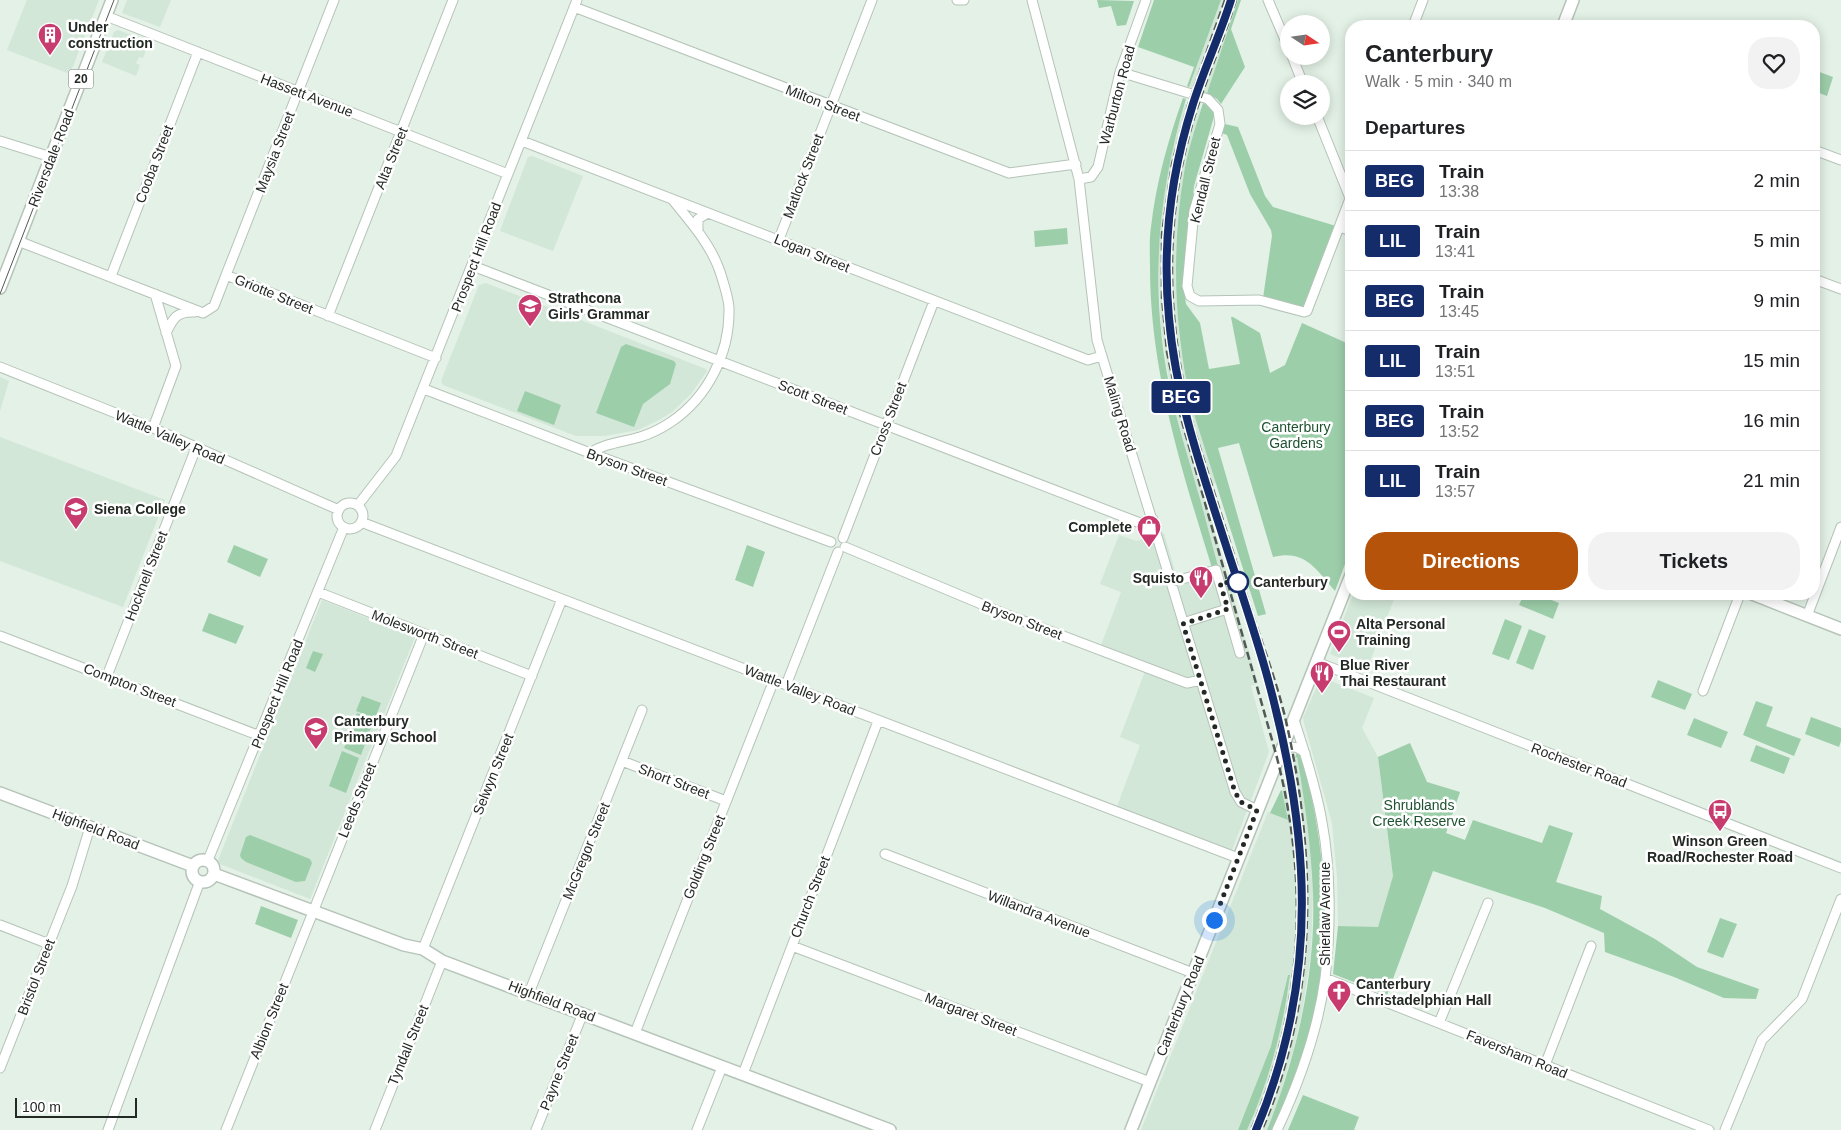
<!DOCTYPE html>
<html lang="en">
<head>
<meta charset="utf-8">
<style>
  :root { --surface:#fff; --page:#f2f2f2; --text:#202124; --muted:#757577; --line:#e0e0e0; --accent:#b45309 }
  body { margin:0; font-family:Helvetica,sans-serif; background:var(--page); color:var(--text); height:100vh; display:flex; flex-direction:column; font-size:19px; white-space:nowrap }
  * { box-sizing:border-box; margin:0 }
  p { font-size:16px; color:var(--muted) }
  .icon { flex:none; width:28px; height:28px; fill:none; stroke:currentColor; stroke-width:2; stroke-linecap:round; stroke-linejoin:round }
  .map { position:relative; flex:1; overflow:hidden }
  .panel { position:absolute; left:1345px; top:20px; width:475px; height:580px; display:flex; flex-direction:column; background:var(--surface); border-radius:20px; box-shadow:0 2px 12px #0003 }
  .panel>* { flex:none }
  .badge { padding:0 10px; border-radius:4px; font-size:18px; line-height:32px }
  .needle { width:32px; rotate:103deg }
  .controls { position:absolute; left:1280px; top:15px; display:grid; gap:10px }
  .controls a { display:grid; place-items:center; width:50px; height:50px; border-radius:50%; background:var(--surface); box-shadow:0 2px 12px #0003; font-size:25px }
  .scale { position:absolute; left:15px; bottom:12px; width:122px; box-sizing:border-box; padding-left:5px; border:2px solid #232925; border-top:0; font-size:14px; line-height:18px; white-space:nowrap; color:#232925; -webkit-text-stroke:4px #fff; paint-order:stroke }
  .you { position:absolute; width:25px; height:25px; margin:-12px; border:4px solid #fff; border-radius:50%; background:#1a73e8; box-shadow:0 0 0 8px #1a73e833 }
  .map>.badge { position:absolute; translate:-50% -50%; box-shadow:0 0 0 2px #fff }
  h2 { padding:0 20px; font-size:19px; line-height:45px }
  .round { display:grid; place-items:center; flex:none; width:52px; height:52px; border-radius:20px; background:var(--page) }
  .headline { display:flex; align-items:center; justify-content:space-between; height:85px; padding:0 20px }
  h1 { font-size:24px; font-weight:700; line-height:38px }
  .action { display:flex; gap:10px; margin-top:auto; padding:10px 20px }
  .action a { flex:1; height:58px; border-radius:20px; background:var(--accent); color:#fff; font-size:20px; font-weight:700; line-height:58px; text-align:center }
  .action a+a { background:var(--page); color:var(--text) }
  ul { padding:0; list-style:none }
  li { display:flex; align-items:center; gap:15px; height:60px; padding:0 20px; border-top:1px solid var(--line) }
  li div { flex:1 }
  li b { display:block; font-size:19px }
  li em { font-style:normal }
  li .badge { min-width:55px; font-weight:700; text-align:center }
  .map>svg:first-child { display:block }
  .built { fill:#d2e7d7 }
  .green { fill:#9dceaa }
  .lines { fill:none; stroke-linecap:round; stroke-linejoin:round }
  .minor-casing { stroke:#b5c3b8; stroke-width:11 }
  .major-casing { stroke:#b5c3b8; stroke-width:14 }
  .minor { stroke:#fff; stroke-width:9 }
  .major { stroke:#fff; stroke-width:11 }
  .tram { stroke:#525a55; stroke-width:1 }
  .rail { stroke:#525a55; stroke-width:2.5; stroke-dasharray:8 4; stroke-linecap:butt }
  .line-casing { stroke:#fff; stroke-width:11 }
  .line { stroke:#152c6b; stroke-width:8 }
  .walk { stroke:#232925; stroke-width:5; stroke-dasharray:0 9 }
  .stop-dot { fill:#fff; stroke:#152c6b; stroke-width:2.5 }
  .labels { text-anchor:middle; stroke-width:5; stroke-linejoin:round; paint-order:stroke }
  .shield { fill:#fff; stroke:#656966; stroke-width:1 }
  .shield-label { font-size:12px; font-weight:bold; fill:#232925 }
  .poi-label { font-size:14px; font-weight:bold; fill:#232925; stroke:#fff; text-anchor:start }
  .street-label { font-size:14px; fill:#232925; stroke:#fff }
  .park-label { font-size:14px; fill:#1d5230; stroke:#fff }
  .stop-label { font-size:14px; font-weight:bold; fill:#232925; stroke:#fff; text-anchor:start }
</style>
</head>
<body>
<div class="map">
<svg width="1841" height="1130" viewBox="0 0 1841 1130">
  <rect width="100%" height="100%" fill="#e3f1e6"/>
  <path class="built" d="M27,0H99L70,74L7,50Z
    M127,0H171L160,27L122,13Z
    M1221,0H1238L1207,93L1189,87Z
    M118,30L149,42L143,58L139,57L136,63L140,65L136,76L102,62L114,32Z
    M1185,104L1201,109L1184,172L1178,221L1176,266L1179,337L1185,375L1192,408L1216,483L1213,484L1272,672L1268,688L1205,488H1202L1258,683L1251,686L1269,752L1231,853L1116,809L1140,745L1120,737L1147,666L1100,648L1121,592L1100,584L1119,535L1136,541L1164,533L1177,578L1218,566L1172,399L1161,326L1158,259L1164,188L1170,157Z
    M532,156L583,176L553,251L500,231L528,157Z
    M486,283L706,369L707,371L691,394L672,412L659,420L638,430L605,436H576L443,385L441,381L479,285Z
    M0,377L9,381L0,411Z
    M0,437L165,500L123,607L0,561Z
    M1353,594H1396L1367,669L1330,654Z
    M322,600L415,637L310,899L217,863Z
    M1321,677L1374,698L1362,728L1378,757L1393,876L1378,928L1338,926L1337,877L1332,823L1304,723L1303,718Z
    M1297,756L1306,811L1310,852L1313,893L1311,954L1302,1013L1294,1048L1276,1107L1267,1130H1247L1263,1091L1278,1040L1289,985L1290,976L1288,975L1271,1046L1238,1130H1141L1268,812L1287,820L1282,791L1295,758Z"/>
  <path class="green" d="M1097,0L1134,1L1126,25L1117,26L1111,6L1099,8Z
    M1154,0H1221L1189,87L1187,86L1194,67L1138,47Z
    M1238,0H1241L1231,29L1245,67L1221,104L1217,99L1207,93Z
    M1814,70L1833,77L1827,96L1814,91Z
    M1183,98L1186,99C1156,198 1149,297 1172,398C1179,429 1189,459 1197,489C1205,515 1211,541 1218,566L1212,568C1182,471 1150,371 1150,268C1150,255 1149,240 1151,227C1156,183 1168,140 1183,98Z
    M1203,103L1208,105L1215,113L1194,186L1184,290L1186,304L1200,323L1209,369L1240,364L1231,317H1233L1260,333L1270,373L1285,365L1302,323L1351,345V548L1335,591C1316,569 1305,549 1273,557L1239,443L1218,448L1266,614L1258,616L1192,408C1174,330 1171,252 1184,173C1188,149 1196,126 1203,103Z
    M1225,124L1238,127L1265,196L1273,207L1336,226L1305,306L1302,308L1263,298L1272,236L1271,230L1250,194L1227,135L1222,133Z
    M1067,228L1068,244L1035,247L1034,231Z
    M626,344L674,361L676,364L670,384L643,404L634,427L596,413L621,347Z
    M525,391L561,405L554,425L517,411Z
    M234,545L268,559L260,577L227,562Z
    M747,545L765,552L753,587L735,580Z
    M1524,594H1537L1559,603L1553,619L1519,605Z
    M209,613L244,626L236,644L202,631Z
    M1505,619L1522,626L1509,660L1492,654Z
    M1529,629L1546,636L1533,670L1516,663Z
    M313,651L323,654L315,672L306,668Z
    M1658,680L1692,694L1685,710L1651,697Z
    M362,696L381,703L375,718L356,711Z
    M1756,701L1773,707L1766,726L1801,739L1794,756L1743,735Z
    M357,713L374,720L361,755L344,748Z
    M1811,717L1841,728V741L1839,747L1805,734Z
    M1694,718L1728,732L1721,748L1687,735Z
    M1410,743L1427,782L1460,792L1446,833L1465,840L1473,820L1542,843L1549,825L1573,833L1556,882L1602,896L1600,909L1655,939L1697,967L1759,989L1756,999L1724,998L1674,977L1605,952L1604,933L1545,908L1433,871L1387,995L1333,974L1338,926L1378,927L1393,876L1378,757Z
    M1756,745L1790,758L1784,774L1750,761Z
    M342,751L359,758L346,793L329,786Z
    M1297,752L1302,753C1320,828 1332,905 1320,982C1312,1034 1293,1082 1273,1130H1267C1297,1055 1316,974 1313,893C1311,847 1305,802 1297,757L1295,758Z
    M1281,790L1282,791L1288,820L1270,813Z
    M250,835L310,859L312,863L305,881L296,882L246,862L241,858L240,855L246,837Z
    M261,906L298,920L291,938L255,924Z
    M1720,918L1737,924L1723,958L1707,952Z
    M1288,975H1290C1283,1029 1269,1081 1247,1130H1238L1271,1046Z
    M1303,1095L1359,1117L1354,1130H1288Z"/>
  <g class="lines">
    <defs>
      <path id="minor" d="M957,0H964
        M1032,0L1079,179L1097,340L1235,792L1241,802L1257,810
        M1268,0L1289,49
        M574,7L1009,173L1076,164
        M106,16L508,174
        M1413,26L1423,0
        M1292,56L1303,84
        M1120,72L1208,99L1218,110L1220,124L1194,211L1187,286L1190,296L1199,301L1259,300L1304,312L1307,311L1351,196
        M1317,116L1350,198
        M0,141L51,157
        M522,141L1088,360L1102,356
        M1814,150L1841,160
        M1079,179L1091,177L1098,167L1120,72L1146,0
        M1340,227L1351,231
        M698,231V219L708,213
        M779,239L872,0
        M18,241L203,313L214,306L226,275L436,358
        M473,266L1140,523L1153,519
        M226,275L334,0
        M111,276L198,52
        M1814,279L1841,289
        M328,316L453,0
        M166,333C173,318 177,311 195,312
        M0,367L153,428L339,510
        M424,389L590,453L831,542
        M153,428L176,366L155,294
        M590,453C605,443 623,442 640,437C650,434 662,428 671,422C708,397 730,353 729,308C729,300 721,273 717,264C707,240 688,219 672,199
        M337 516a13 13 0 1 1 26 0a13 13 0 1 1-26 0Z
        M358,505L396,456L577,0
        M361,522L1238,858
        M843,538L934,301
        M845,547L1005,614L1187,683L1201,680
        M1171,582L1216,570L1240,653
        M318,592L532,676
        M1807,616L1841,527
        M1183,623L1227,609
        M0,636L260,736
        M1317,662L1841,868
        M107,676L196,448
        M786,685L838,552
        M1703,691L1740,594
        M1281,751C1291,746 1296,745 1305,753
        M622,761L726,801
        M885,854L1193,973
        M208,860L344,527
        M0,925L49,944
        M792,946L1150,1082
        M423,949L562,599
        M1325,978L1709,1130
        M529,993L642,710
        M1439,1023L1488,903
        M635,1033L774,680
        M1545,1065L1591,946
        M0,1068L72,886L90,827
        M743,1074L878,721
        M108,1130L200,881
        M226,1130L424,634
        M375,1130L442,961
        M536,1130L583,1013
        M697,1130L722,1067
        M1277,1130C1299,1083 1318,1030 1325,978C1331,929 1331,871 1322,822C1316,787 1305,753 1294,720
        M1725,1130L1762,1040L1802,999L1841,899"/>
      <path id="major" d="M1563,26L1573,0
        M0,288L112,0
        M1752,594L1841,629
        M0,793L193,866
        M192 871a11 11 0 1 1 22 0a11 11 0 1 1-22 0Z
        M214,874L404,945L423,949L442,961L890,1130
        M1131,1130L1351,575"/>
    </defs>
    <use href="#minor" class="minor-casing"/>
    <use href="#major" class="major-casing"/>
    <use href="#minor" class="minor"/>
    <use href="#major" class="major"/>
    <path class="tram" d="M0,294L114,0"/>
    <path class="rail" d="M1225,0L1188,105L1172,164L1162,234V297L1167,352L1181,418L1276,754C1310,884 1303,1007 1251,1130
      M1236,0C1222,45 1202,87 1190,132C1163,231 1168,331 1194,429C1213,489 1232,549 1251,609C1263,646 1277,683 1286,721C1317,859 1318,999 1262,1130"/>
  </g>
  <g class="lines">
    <defs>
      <path id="line" d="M1231,0C1220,35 1204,69 1193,104C1171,173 1162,246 1169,318C1176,400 1204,477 1229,555C1242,594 1255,633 1266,672C1310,830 1321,976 1256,1130"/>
    </defs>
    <use href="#line" class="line-casing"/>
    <use href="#line" class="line"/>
    <path class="walk" d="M1214,920L1257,810L1241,802L1235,792L1183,624L1228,609L1220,583L1238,582"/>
  </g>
  <defs>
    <symbol id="building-pin" viewBox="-11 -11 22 30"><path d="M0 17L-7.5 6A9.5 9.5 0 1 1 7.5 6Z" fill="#c73b6e" stroke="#fff"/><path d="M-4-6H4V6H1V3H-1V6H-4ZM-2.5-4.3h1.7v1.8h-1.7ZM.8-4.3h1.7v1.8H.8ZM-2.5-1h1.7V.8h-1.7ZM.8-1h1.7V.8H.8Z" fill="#fff"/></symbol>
    <symbol id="school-pin" viewBox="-11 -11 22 30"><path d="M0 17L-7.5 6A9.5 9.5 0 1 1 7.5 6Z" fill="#c73b6e" stroke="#fff"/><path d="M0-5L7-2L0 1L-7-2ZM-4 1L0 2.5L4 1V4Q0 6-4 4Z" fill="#fff"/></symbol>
    <symbol id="shop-pin" viewBox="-11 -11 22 30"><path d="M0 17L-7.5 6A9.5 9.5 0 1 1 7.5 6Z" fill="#c73b6e" stroke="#fff"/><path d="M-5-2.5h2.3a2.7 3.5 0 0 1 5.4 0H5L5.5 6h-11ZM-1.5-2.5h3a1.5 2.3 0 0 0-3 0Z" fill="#fff"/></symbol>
    <symbol id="restaurant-pin" viewBox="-11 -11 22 30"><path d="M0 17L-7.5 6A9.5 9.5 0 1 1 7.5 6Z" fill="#c73b6e" stroke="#fff"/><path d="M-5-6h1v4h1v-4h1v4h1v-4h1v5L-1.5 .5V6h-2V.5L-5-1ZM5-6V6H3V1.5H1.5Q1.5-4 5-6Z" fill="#fff"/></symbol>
    <symbol id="stadium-pin" viewBox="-11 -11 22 30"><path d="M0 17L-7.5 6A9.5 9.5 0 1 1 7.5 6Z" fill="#c73b6e" stroke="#fff"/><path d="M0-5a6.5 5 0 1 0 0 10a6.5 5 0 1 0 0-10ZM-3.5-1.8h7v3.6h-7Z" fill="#fff"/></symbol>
    <symbol id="bus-pin" viewBox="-11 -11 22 30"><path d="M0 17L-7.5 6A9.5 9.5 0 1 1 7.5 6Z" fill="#c73b6e" stroke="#fff"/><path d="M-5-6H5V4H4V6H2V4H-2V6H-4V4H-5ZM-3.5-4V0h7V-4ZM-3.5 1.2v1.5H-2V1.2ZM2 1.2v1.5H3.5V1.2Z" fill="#fff"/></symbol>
    <symbol id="church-pin" viewBox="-11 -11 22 30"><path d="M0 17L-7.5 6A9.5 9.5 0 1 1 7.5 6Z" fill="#c73b6e" stroke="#fff"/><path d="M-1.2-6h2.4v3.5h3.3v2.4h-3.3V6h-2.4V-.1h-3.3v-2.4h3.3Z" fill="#fff"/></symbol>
  </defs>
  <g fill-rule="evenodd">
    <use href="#building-pin" x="36" y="21" width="28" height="38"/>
    <use href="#school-pin" x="516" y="292" width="28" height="38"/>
    <use href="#school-pin" x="62" y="495" width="28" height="38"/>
    <use href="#shop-pin" x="1135" y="513" width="28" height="38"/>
    <use href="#restaurant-pin" x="1187" y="564" width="28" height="38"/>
    <use href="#stadium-pin" x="1325" y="618" width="28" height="38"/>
    <use href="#restaurant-pin" x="1308" y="659" width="28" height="38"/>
    <use href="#school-pin" x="302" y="715" width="28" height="38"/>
    <use href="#bus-pin" x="1706" y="797" width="28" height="38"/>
    <use href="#church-pin" x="1325" y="978" width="28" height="38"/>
  </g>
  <circle class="stop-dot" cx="1238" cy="582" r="10"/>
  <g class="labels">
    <rect class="shield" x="68.5" y="69.5" width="25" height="19" rx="4"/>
    <g class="shield-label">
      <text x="81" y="83">20</text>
    </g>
    <g class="poi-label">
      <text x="68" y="32">Under<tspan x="68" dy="16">construction</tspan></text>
      <text x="548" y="303">Strathcona<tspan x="548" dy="16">Girls' Grammar</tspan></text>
      <text x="94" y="514">Siena College</text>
      <text x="1132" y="532" text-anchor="end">Complete</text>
      <text x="1184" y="583" text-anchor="end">Squisto</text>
      <text x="1356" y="629">Alta Personal<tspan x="1356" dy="16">Training</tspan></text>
      <text x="1340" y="670">Blue River<tspan x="1340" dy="16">Thai Restaurant</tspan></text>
      <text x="334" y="726">Canterbury<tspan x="334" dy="16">Primary School</tspan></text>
      <text x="1720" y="846" text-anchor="middle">Winson Green<tspan x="1720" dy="16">Road/Rochester Road</tspan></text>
      <text x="1356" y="989">Canterbury<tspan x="1356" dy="16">Christadelphian Hall</tspan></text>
    </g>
    <g class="street-label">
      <text transform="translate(307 95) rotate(21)" y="5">Hassett Avenue</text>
      <text transform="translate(1117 95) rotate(-75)" y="5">Warburton Road</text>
      <text transform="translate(823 103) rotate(21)" y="5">Milton Street</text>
      <text transform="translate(275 152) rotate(-69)" y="5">Maysia Street</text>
      <text transform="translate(51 158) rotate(-69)" y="5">Riversdale Road</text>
      <text transform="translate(391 158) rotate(-68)" y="5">Alta Street</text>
      <text transform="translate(154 164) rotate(-69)" y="5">Cooba Street</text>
      <text transform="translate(803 176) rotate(-69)" y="5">Matlock Street</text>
      <text transform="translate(1205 180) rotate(-76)" y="5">Kendall Street</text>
      <text transform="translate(812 253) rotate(22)" y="5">Logan Street</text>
      <text transform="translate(476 257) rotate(-69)" y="5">Prospect Hill Road</text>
      <text transform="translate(274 294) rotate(22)" y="5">Griotte Street</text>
      <text transform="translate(813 397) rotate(21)" y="5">Scott Street</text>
      <text transform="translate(1120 414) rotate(73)" y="5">Maling Road</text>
      <text transform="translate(888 419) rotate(-69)" y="5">Cross Street</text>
      <text transform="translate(170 437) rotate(23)" y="5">Wattle Valley Road</text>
      <text transform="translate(627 467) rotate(20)" y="5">Bryson Street</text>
      <text transform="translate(146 576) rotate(-69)" y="5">Hocknell Street</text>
      <text transform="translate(1022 620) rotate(21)" y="5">Bryson Street</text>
      <text transform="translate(425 634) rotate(21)" y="5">Molesworth Street</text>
      <text transform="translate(130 685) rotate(21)" y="5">Compton Street</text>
      <text transform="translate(800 690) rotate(21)" y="5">Wattle Valley Road</text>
      <text transform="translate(277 694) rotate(-68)" y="5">Prospect Hill Road</text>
      <text transform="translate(1579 765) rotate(21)" y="5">Rochester Road</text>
      <text transform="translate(493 774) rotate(-68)" y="5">Selwyn Street</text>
      <text transform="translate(674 781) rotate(21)" y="5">Short Street</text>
      <text transform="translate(357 800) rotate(-68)" y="5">Leeds Street</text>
      <text transform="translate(96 829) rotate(21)" y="5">Highfield Road</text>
      <text transform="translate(586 851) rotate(-68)" y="5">McGregor Street</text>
      <text transform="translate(704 857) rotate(-68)" y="5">Golding Street</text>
      <text transform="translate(810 897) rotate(-69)" y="5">Church Street</text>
      <text transform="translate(1039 914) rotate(21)" y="5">Willandra Avenue</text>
      <text transform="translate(1325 914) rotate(-90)" y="5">Shierlaw Avenue</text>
      <text transform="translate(36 977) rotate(-69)" y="5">Bristol Street</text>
      <text transform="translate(552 1001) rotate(21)" y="5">Highfield Road</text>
      <text transform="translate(1180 1006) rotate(-68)" y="5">Canterbury Road</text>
      <text transform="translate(971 1014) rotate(21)" y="5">Margaret Street</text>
      <text transform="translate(269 1021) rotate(-68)" y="5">Albion Street</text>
      <text transform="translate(408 1045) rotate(-68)" y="5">Tyndall Street</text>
      <text transform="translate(1517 1054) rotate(22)" y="5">Faversham Road</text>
      <text transform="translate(559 1072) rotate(-68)" y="5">Payne Street</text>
    </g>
    <g class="park-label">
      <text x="1296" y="432">Canterbury<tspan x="1296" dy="16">Gardens</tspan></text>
      <text x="1419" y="810">Shrublands<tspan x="1419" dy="16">Creek Reserve</tspan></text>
    </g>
    <g class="stop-label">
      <text x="1253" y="587">Canterbury</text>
    </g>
  </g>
</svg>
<div class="controls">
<a><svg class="needle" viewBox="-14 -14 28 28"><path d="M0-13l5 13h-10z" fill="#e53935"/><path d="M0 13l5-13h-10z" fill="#757577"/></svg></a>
<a><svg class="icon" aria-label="layers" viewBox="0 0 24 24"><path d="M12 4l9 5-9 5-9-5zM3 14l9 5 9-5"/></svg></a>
</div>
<div class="scale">100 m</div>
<div class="you" style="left:1214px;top:920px"></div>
<b class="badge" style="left:1181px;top:397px;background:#152c6b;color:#fff">BEG</b>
<section class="panel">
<div class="headline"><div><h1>Canterbury</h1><p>Walk · 5 min · 340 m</p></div><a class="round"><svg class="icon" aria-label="heart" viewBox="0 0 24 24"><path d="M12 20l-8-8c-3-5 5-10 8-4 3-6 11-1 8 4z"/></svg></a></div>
<h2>Departures</h2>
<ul>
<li><span class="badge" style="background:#152c6b;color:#fff">BEG</span><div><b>Train</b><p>13:38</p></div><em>2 min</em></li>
<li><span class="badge" style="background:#152c6b;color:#fff">LIL</span><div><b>Train</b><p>13:41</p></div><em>5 min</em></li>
<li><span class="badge" style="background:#152c6b;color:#fff">BEG</span><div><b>Train</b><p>13:45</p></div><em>9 min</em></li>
<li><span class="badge" style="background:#152c6b;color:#fff">LIL</span><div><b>Train</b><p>13:51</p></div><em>15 min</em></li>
<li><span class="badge" style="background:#152c6b;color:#fff">BEG</span><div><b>Train</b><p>13:52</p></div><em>16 min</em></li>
<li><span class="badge" style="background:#152c6b;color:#fff">LIL</span><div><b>Train</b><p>13:57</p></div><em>21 min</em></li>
</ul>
<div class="action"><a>Directions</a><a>Tickets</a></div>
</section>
</div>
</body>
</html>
